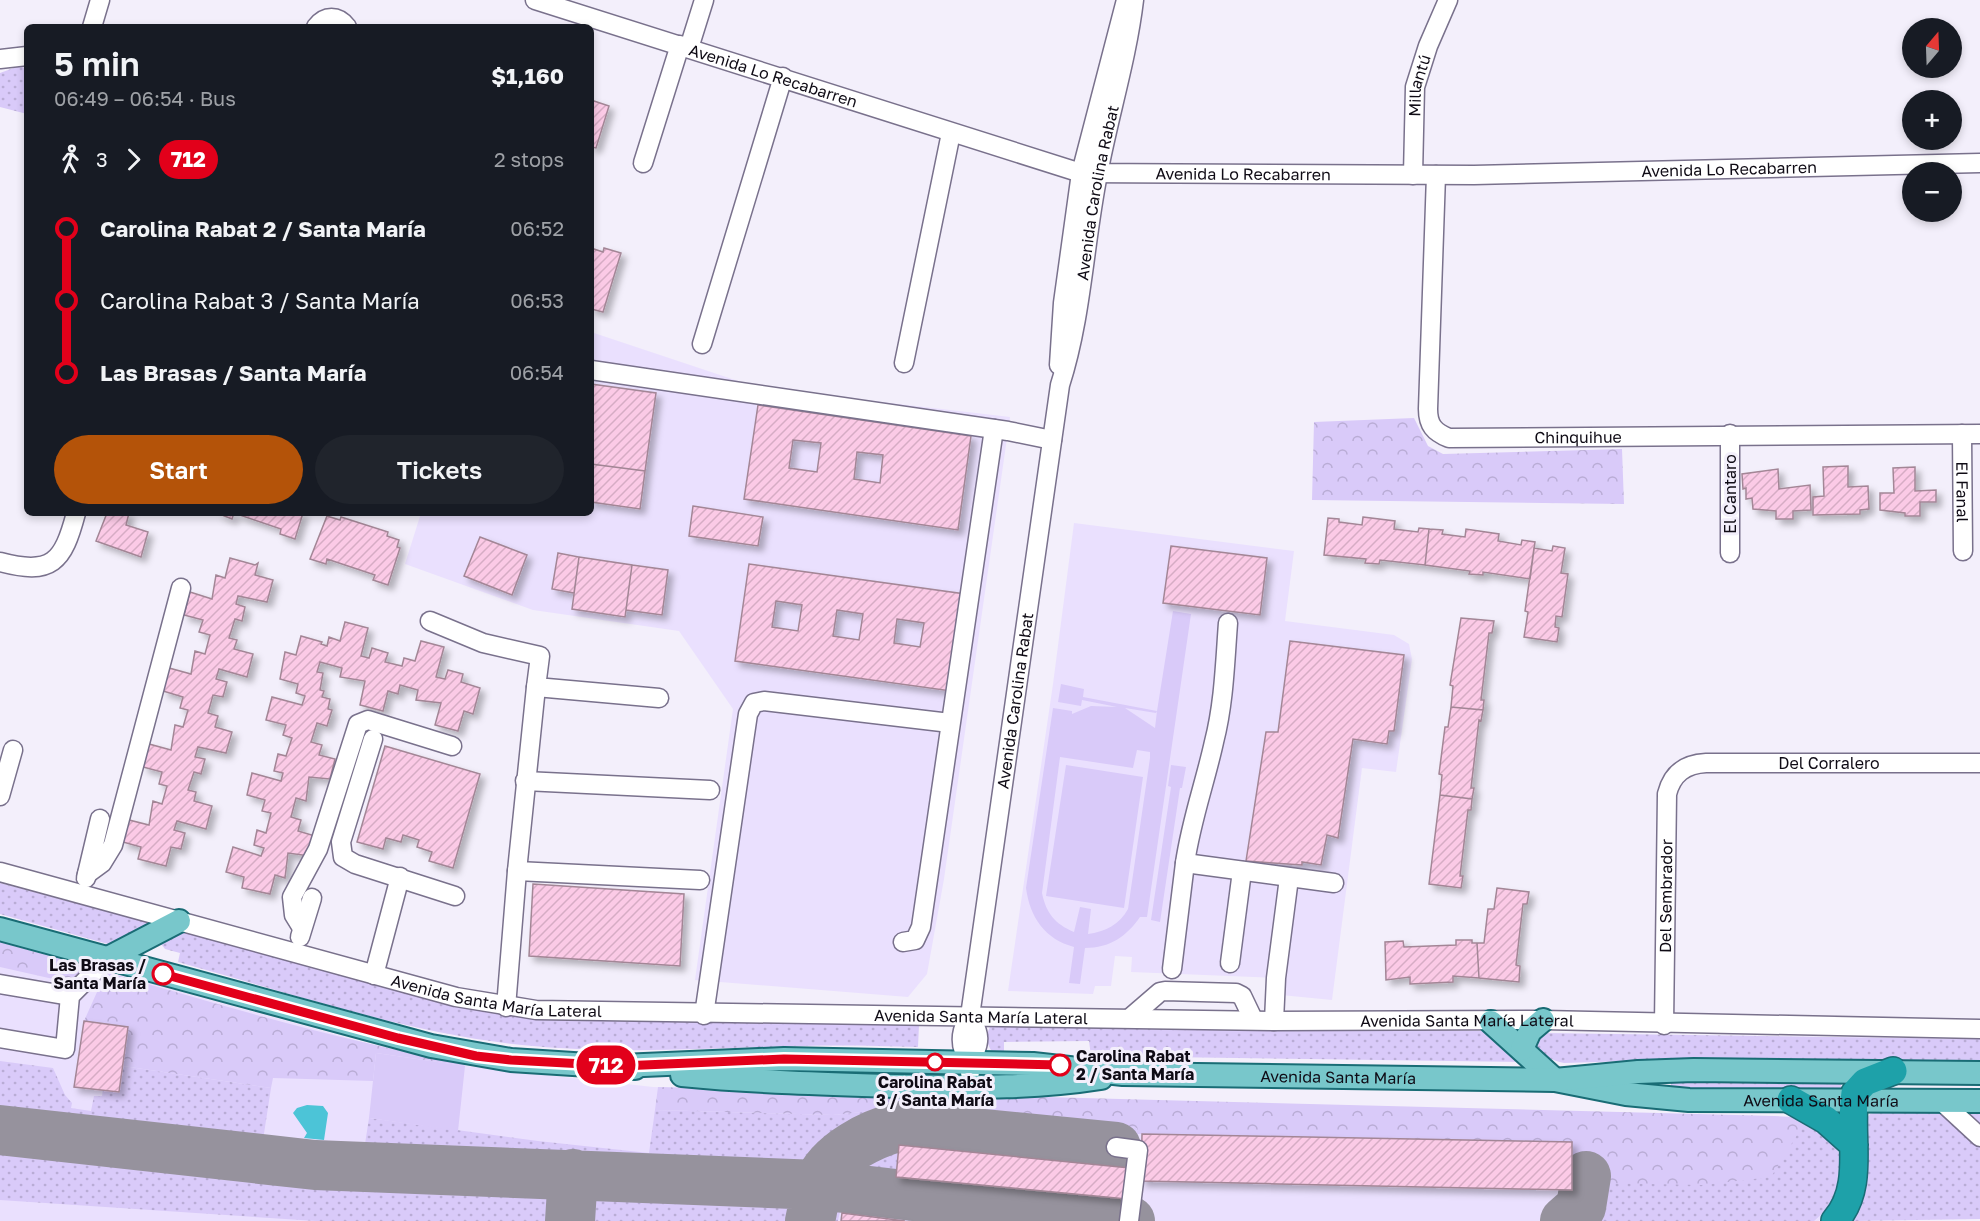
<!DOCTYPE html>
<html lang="en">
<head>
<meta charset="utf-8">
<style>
  :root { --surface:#171b24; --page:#20242c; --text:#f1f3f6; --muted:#9ea1a6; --accent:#b45309 }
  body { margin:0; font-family:"Golos Text",sans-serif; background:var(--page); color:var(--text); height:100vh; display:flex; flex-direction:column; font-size:22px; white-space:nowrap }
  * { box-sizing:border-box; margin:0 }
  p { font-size:20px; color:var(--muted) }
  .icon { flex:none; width:33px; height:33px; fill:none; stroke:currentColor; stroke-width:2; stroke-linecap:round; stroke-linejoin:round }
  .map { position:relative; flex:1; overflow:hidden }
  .drawer { position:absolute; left:24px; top:24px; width:570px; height:492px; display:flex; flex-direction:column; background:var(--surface); border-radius:9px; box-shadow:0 3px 9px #0003 }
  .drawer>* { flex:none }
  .badge { padding:0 12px; border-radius:20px; font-size:21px; line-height:39px }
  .needle { width:39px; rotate:19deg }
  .buttons { position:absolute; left:1902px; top:18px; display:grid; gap:12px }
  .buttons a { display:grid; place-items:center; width:60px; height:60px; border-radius:50%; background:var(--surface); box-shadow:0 3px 9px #0003; font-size:30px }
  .map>.badge { position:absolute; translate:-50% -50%; box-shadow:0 0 0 3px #fff }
  .legs { display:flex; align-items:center; gap:9px; height:66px; padding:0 30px; font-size:20px }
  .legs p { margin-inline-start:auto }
  .summary { display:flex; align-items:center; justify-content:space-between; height:102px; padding:0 30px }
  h1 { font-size:33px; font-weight:600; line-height:45px }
  .action { display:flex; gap:12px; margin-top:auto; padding:12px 30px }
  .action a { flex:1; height:69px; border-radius:36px; background:var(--accent); color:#fff; font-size:24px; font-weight:600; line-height:69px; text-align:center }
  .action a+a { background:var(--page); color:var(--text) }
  ul { padding:0 30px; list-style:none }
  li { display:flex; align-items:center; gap:21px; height:72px; font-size:22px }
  li i { display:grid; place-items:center; width:9px; height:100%; margin:0 8px; background:currentColor }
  li i::after { content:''; width:15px; height:15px; margin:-8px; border:4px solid; border-radius:50%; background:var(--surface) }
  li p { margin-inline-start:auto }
  li:first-child i { background:linear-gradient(#0000 50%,currentColor 0) }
  li:last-child i { background:linear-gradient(currentColor 50%,#0000 0) }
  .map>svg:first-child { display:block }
  .built { fill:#eae0fe }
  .grass { fill:url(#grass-dots) }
  .forest { fill:url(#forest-crowns) }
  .pitch { fill:#d9caf9; fill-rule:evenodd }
  .water { fill:#4cc4d7 }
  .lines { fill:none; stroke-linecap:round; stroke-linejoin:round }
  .taxiway { stroke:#96929d; stroke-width:50 }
  .building { fill:url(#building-hatch); stroke:#a38696; stroke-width:1.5; fill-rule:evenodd; filter:url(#shadow) }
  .minor-casing { stroke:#79718c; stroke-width:21 }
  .major-casing { stroke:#196c75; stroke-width:26 }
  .highway-casing { stroke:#196c75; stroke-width:30 }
  .minor { stroke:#fff; stroke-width:18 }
  .major { stroke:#78c7cb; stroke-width:22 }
  .highway { stroke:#1ea1a9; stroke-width:27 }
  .line-1-casing { stroke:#fff; stroke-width:14 }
  .line-1 { stroke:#e2001a; stroke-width:9 }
  .stop-1-dot { fill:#fff; stroke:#e2001a; stroke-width:3 }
  .labels { text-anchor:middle; stroke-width:6; stroke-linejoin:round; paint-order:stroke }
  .street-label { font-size:16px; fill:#0f0b15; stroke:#f3effb }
  .stop-label { font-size:16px; font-weight:bold; fill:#0f0b15; stroke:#f3effb; text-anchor:end }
</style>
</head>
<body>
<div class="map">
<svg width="1980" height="1221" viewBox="0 0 1980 1221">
  <defs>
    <pattern id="grass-dots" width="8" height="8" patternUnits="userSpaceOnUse" patternTransform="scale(1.5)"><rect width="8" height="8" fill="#d9caf9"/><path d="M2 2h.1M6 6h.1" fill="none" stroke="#b9acd5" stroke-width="1.8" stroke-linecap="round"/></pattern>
    <pattern id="forest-crowns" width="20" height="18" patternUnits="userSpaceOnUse" patternTransform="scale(1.5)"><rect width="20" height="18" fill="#d9caf9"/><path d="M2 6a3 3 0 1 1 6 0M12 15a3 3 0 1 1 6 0" fill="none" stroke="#b9acd5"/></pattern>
    <pattern id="building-hatch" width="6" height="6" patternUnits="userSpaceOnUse" patternTransform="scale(1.5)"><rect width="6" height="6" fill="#fbcae6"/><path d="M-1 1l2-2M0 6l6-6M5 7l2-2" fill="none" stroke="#d6acc4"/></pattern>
    <filter id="shadow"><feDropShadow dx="5" dy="5" stdDeviation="3" flood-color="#0004"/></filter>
  </defs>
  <rect width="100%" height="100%" fill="#f3effb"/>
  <path class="built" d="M591,332L747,384L770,389L1010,417L944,879L927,974L908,997L695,980L733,709L679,631L533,610L405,564L421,513H591Z
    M1074,523L1294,551L1285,621L1394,635L1409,644L1412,659L1396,772L1362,768L1332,1000L1281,995L1276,978L1131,972L1132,957L1115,956L1111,986H1095L1093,994L1008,991L1053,684Z
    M0,942L400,1052L461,1062L466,1066L653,1087L1804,1118L1843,1153L1844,1189L1819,1221H0Z"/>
  <path class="grass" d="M19,66L27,69V114L0,107V73Z
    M0,883L153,924L108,944L0,914Z
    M173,933H192L347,977L472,1007L555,1019L919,1025L918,1047C880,1046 842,1045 804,1046C710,1048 616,1055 522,1045C406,1033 291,993 178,962L180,953L165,949L158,940Z
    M992,1024L1488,1031L1524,1062L1091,1056L1089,1041L1004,1042V1055H995C986,1045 984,1035 992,1024Z
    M1542,1033L1980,1039V1063L1664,1060L1564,1063C1552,1061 1543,1055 1535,1044Z
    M0,1061L53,1068L65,1095L72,1103L71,1108L91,1111L94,1096H102L103,1089L119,1091L123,1066L271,1088L263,1140L365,1144L369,1118L538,1141L649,1153L655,1110L833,1115L882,1110L935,1109L1137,1128L1136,1145L896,1120C860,1132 830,1144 812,1179L315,1161L0,1125Z
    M1841,1082V1088H1671V1083Z
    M1877,1112H1980V1219L1853,1221L1861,1195L1865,1121L1870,1114Z
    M1805,1122C1813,1128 1826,1133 1832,1141C1853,1168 1837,1202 1814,1221H1582L1587,1215L1594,1123Z
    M902,1135L1132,1158L1130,1168L899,1146L896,1177L1127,1199L1125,1213L850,1181L847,1163L882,1141Z
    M0,1138L319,1174L562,1183L559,1221H316L0,1200Z
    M580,1184L787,1193L797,1202L800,1221H580Z
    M829,1198L841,1199L1040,1221H911L840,1212L838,1221H821L824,1204Z"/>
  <path class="forest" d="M1414,418L1428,446L1443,454L1622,449L1624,504L1312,500L1314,422Z
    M0,942L85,966L71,983L0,967Z
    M106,972C223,1005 340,1042 461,1062L465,1066L376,1053L373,1081L273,1078L271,1088L123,1066L128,1027L84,1021Z
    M658,1087L1774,1116L1794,1117L1805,1122L1771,1177L1702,1185L1599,1183L1598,1168H1572V1142L1137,1134V1128L935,1109L882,1110L833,1115L655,1110Z"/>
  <path class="pitch" d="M1173,611L1191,614L1147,917H1140C1127,936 1110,948 1085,948L1080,984L1069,983L1074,947C1045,939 1030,918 1026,888L1053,708L1072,711V714L1091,706L1117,707L1082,700L1081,706L1058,702L1061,684L1084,689L1083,697L1157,711ZM1125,708L1156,713L1157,711L1155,728ZM1137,750L1150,752V758L1128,909C1120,924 1105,932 1088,934L1091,909L1080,907L1074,932C1055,924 1046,913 1042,893L1060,757L1133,768Z
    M1066,765L1143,777L1124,908L1046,896Z
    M1171,765L1186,767L1182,788H1180L1160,922L1151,920L1171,787L1168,786Z
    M376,1053L465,1066L458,1131L369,1118Z"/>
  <path class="water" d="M307,1105L323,1106L328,1113L324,1140L304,1138L307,1133L293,1113L297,1108Z"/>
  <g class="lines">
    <path class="taxiway" d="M0,1130L315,1165L818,1185L1130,1221
      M570,1221L573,1174
      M810,1221C813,1209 814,1195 818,1184C831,1153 871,1134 901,1126L1116,1147
      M1565,1221L1581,1207L1586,1176"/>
  </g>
  <path class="building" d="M591,100L609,106L596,148L591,147Z
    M591,248L603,252L604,248L621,253L603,312L591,309Z
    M591,384L656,393L645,471L591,464Z
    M758,405L971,436L958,530L744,499ZM793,440L821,443L817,472L789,468ZM857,452L883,455L880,483L854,479Z
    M591,464L645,471L640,509L591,502Z
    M1848,466V487L1868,486L1869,509L1860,510V514L1813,515V497L1824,496L1823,467Z
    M1915,467V491L1936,490V502H1920V516H1905V513L1880,510V493H1894L1893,468Z
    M1778,469L1779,489L1810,485L1811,510L1793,511V519H1776V511L1753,509L1752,498L1746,499V488L1743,489L1742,474Z
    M693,506L763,517L758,546L689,536Z
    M107,513H129L126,525L148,532L141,557L96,541Z
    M217,513H303L295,539L280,534L281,529L234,513L232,519Z
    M327,516L340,520L341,517L388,532L387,536L399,540L397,547L400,548L388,585L373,580L375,575L327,559L326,564L310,559Z
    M1363,517L1395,521L1394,529L1418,532L1419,528L1429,529L1425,565L1380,560L1379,564L1365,563L1366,559L1324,555L1328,518L1339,519V522L1362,525Z
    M1429,529L1443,530L1442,534L1465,537L1466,529L1499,534L1498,541L1521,545L1522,540L1535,542L1530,579L1483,572V575L1469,574L1470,571L1425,565Z
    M480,537L527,555L512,595L464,576Z
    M1171,546L1267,558L1260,615L1163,603Z
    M1553,546L1565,548L1561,573L1568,574L1562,617L1556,616L1555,627L1559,628L1557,642L1524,637L1528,612L1525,611L1534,548L1552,551Z
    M558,553L579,557L574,593L552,589Z
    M579,557L632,565L625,617L572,609Z
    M230,558L255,565L258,563L255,575L273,580L267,602L238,596L236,604L245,607L242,621L235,619L229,638L237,640L234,649L253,654L247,677L219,669L216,679L227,682L223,697L213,695L208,713L218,716L215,727L232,732L226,753L198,747L195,757L205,759L201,774L194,772L188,790L196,792L194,801L212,806L206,829L177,821L174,830L185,833L181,849L171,847L166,866L138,859L141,847L123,842L129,820L149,825L153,801L162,804L167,786L159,784L162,772L143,767L149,744L171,750L175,725L183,727L188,710L180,708L183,697L163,691L169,668L191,674L195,651L205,654L210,635L199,632L203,620L184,615L190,592L212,599L216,575L225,578Z
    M749,564L965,594L951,691L735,661ZM776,601L802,605L798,631L772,627ZM837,610L863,614L859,640L833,636ZM897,619L924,623L920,647L894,643Z
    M632,565L668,570L662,615L626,610Z
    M1461,618L1494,621L1492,633H1489L1481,700H1484L1483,710L1451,707L1453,686L1450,685Z
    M345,622L368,628L361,656L369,658L372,648L388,653L385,662L402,666L404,658L415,661L421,641L444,647L436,677L445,679L448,670L463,674L461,682L480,688L473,714L464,711L458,731L435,725L441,703L416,700L418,690L400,685L398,694L388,691L383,711L360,705L365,681L340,677L342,668L320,662L317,672L323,673L320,690L324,691L322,697L330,699L328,709L332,710L327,726L317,723L311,742L322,745L319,755L335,759L330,779L309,777L306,801L296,798L291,817L301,820L298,831L315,836L310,856L288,853L285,878L275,875L270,894L242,888L244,877L226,872L233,847L261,856L264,848L254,845L257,830L266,833L271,813L262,811L265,800L247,795L252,773L281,781L283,773L274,771L278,754L286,756L292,738L283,735L286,725L266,720L272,697L302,705L305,696L296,693L298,684L280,679L285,652L296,655L301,636L322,642L321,644L327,646L329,637L340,641Z
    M1290,641L1404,655L1394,731H1389L1387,744L1353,739L1338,838L1327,835L1321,865L1302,862V865L1246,861L1266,732H1278Z
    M1451,707L1483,710L1481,721L1479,720L1471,788H1474L1472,799L1440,795L1442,775L1439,774L1445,727H1448Z
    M385,746L480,774L453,868L429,861L432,852L417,847L419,840L403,835L401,842L386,838L383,849L357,842Z
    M1440,795L1472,799L1471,810H1468L1460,876H1463L1461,888L1429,884Z
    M533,884L684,894L680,966L529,956Z
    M1497,888L1529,892L1527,904H1523L1516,965L1520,966L1519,982L1479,978L1477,943H1484L1488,909H1494Z
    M1456,940H1472V943H1477L1479,978L1453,976V982L1410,984V977L1386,980L1385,942L1403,941L1404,947L1456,945Z
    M84,1021L128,1027L119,1092L74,1087Z
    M1142,1134L1572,1142V1190L1141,1181Z
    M899,1145L1130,1168L1127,1199L896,1177Z
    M842,1213L905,1221H841Z"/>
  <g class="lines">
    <defs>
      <g id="minor">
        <path id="s1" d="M535,0L1081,173L1474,175L1980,163"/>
        <path d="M92,27L100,0"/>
        <path d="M316,27C325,15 338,15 347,27"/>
        <path d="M689,48L704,0"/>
        <path d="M0,59L27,56"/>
        <path d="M643,163L680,45"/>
        <path id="s2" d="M1413,175L1415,87L1428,46L1448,0"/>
        <path id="s3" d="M1436,175L1428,409C1428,425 1434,432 1449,438L1980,434"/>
        <path d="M702,344L783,77"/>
        <path d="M904,363L951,133"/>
        <path d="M1059,365L1063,303L1081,173L1126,0"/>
        <path d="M591,370L1008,431L1052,440"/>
        <path d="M1730,434V553"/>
        <path id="s4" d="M1962,434L1963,551"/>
        <path d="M0,562C52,576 63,562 76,513"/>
        <path d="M430,621L483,643L540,656L536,687L659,698"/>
        <path d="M1228,623C1225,663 1224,703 1214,742C1205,783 1191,821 1185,863L1334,883"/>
        <path d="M373,739L341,842L343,857L355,864L455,896"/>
        <path d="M525,781L710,790"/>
        <path d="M0,796L13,750"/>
        <path d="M517,871L700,880"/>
        <path id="s5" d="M0,872L456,997L536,1010L1274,1021L1543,1020L1980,1029"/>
        <path d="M87,874L102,863L113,845L181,588"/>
        <path d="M86,878L100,819"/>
        <path d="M302,928L294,915L292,897L318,849L358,724L368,720L452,746"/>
        <path d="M300,937L312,898"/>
        <path d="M903,942L915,940L921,927L994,429"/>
        <path d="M1230,963L1242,871"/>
        <path d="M1172,969L1185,863"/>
        <path d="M374,975L400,877"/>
        <path d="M0,984L70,996"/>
        <path d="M506,1007L517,871L536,687"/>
        <path d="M704,1015L744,741L748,714L754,703L764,701L950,723"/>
        <path d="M970,1016C988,1047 971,1047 970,1073"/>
        <path d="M1131,1017L1160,992L1165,991L1236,993L1242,996L1253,1019"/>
        <path d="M1274,1021L1276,978L1289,878"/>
        <path id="s6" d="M1664,1025L1667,794C1672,774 1685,764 1706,763H1980"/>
        <path d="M0,1038L65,1049L70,996L108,958"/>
        <path id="s7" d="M970,1063C959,1047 959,1032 970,1016L1060,385C1082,317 1084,244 1098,174C1109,115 1127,59 1134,0"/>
        <path d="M1941,1101L1980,1137"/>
        <path d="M1116,1147L1138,1150L1129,1221"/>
      </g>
      <g id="major">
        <path d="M0,929L431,1046L511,1060L635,1068"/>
        <path d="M108,958L179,921"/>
        <path id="s8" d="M1491,1022L1555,1080L1626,1094L1689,1100L1980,1101"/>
        <path d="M1522,1049L1530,1031L1543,1020"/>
        <path id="s9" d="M621,1066L784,1059L1033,1064L1123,1074L1555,1080L1638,1072L1694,1070L1980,1073"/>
        <path d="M682,1075C754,1082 825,1084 896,1086C966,1087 1032,1089 1101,1078"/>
      </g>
      <path id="highway" d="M1791,1100L1826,1120L1854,1145
        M1835,1221C1866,1186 1848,1136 1855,1093L1865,1082L1893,1071"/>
    </defs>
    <use href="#minor" class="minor-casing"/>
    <use href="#major" class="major-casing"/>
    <use href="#highway" class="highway-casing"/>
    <use href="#minor" class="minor"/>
    <use href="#major" class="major"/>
    <use href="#highway" class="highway"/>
  </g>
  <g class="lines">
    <defs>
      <path id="line-1" d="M163,974L398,1038L476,1056L511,1060L621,1066L784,1059L1060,1065"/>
    </defs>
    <use href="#line-1" class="line-1-casing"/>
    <use href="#line-1" class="line-1"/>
  </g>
  <g class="stop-1-dot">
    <circle cx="163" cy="974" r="10"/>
    <circle cx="935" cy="1062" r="8"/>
    <circle cx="1060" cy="1065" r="10"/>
  </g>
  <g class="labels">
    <g class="street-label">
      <text dy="6" stroke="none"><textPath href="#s1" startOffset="250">Avenida Lo Recabarren</textPath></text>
      <text dy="6" stroke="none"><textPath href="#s2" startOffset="90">Millantú</textPath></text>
      <text dy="6" stroke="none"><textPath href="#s1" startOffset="1221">Avenida Lo Recabarren</textPath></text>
      <text dy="6" stroke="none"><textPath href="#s1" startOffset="735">Avenida Lo Recabarren</textPath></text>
      <text dy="6" stroke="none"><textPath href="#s7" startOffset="884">Avenida Carolina Rabat</textPath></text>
      <text dy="6" stroke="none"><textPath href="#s3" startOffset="402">Chinquihue</textPath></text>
      <text dy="6" stroke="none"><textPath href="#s4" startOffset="58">El Fanal</textPath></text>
      <text transform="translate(1730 494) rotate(-90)" y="6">El Cantaro</text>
      <text dy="6" stroke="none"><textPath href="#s7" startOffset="369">Avenida Carolina Rabat</textPath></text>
      <text dy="6" stroke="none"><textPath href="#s6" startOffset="408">Del Corralero</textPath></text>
      <text dy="6" stroke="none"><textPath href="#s6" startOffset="129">Del Sembrador</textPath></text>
      <text dy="6" stroke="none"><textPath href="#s5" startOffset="513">Avenida Santa María Lateral</textPath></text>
      <text dy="6" stroke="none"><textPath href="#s5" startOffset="999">Avenida Santa María Lateral</textPath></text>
      <text dy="6" stroke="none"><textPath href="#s5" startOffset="1485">Avenida Santa María Lateral</textPath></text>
      <text dy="6" stroke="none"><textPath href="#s9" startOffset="718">Avenida Santa María</textPath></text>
      <text dy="6" stroke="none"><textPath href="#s8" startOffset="354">Avenida Santa María</textPath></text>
    </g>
    <g class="stop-label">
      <text x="146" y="971">Las Brasas /<tspan x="146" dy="18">Santa María</tspan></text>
      <text x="1076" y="1062" text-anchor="start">Carolina Rabat<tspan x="1076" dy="18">2 / Santa María</tspan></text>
      <text x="935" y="1088" text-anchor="middle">Carolina Rabat<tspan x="935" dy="18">3 / Santa María</tspan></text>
    </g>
  </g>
</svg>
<div class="buttons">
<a><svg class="needle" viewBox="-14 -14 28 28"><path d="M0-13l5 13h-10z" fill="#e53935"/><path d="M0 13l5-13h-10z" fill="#9ea1a6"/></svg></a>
<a>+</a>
<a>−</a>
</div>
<b class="badge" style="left:606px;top:1065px;background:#e2001a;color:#fff">712</b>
<section class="drawer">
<div class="summary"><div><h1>5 min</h1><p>06:49 – 06:54 · Bus</p></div><b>$1,160</b></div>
<div class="legs"><svg class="icon" aria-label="walk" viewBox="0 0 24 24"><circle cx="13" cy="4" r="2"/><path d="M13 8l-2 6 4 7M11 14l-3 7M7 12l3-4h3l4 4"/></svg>3<svg class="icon" aria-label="forward" viewBox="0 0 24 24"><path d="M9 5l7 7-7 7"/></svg><b class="badge" style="background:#e2001a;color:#fff">712</b><p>2 stops</p></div>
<ul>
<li><i style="color:#e2001a"></i><b>Carolina Rabat 2 / Santa María</b><p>06:52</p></li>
<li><i style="color:#e2001a"></i><span>Carolina Rabat 3 / Santa María</span><p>06:53</p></li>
<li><i style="color:#e2001a"></i><b>Las Brasas / Santa María</b><p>06:54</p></li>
</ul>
<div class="action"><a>Start</a><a>Tickets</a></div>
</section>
</div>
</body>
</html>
